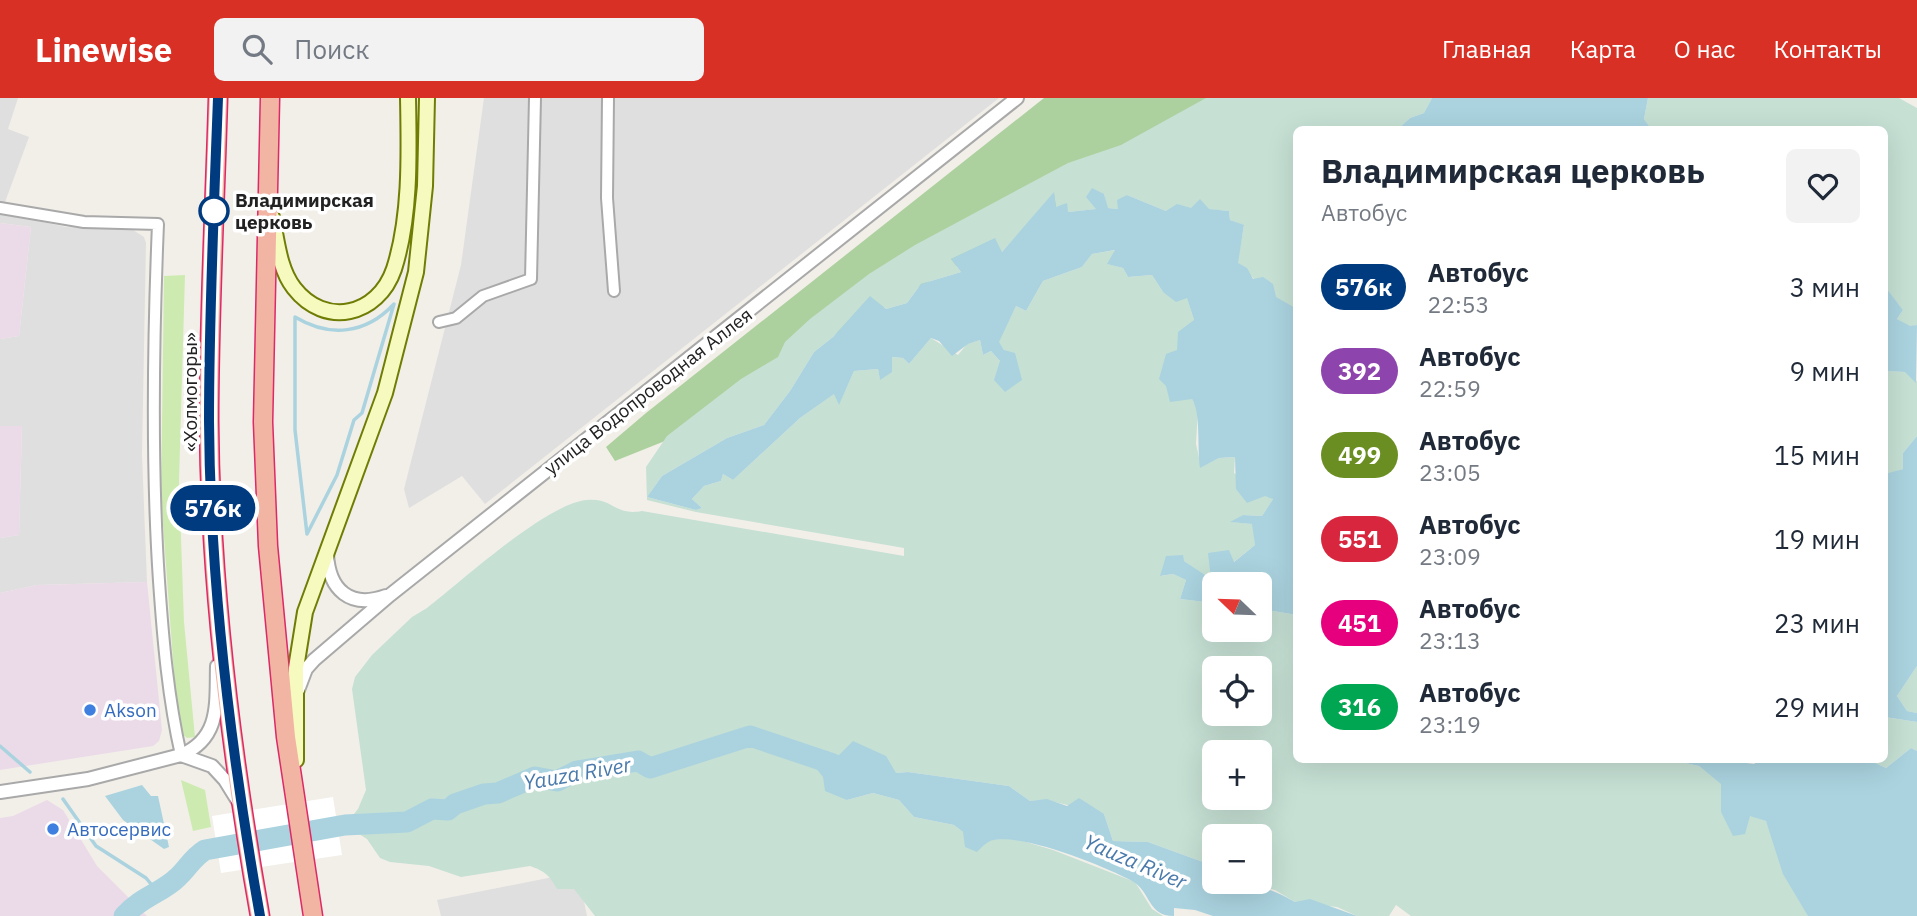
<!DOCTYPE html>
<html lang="ru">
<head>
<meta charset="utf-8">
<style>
  :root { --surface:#fff; --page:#f2f2f3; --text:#1f2937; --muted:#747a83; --accent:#d93025 }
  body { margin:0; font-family:"IBM Plex Sans",sans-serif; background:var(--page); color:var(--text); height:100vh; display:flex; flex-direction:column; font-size:26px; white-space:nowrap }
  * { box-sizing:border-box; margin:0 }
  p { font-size:23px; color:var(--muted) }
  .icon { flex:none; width:38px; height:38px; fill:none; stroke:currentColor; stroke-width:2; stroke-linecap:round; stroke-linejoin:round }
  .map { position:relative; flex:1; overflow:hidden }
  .drawer { position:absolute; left:1293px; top:28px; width:595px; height:637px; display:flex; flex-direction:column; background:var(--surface); border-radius:10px; box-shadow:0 7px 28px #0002 }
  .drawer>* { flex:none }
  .badge { padding:0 14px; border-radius:23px; font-size:24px; line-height:46px }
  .needle { width:46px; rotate:293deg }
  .fabs { position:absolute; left:1202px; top:474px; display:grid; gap:14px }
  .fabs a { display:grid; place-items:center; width:70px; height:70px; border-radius:10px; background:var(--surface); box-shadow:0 7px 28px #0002; font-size:35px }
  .map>.badge { position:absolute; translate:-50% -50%; box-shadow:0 0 0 4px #fff }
  .round { display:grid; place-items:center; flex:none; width:74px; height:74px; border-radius:10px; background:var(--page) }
  .head { display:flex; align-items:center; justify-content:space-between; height:119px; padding:0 28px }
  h1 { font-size:33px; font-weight:700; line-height:52px }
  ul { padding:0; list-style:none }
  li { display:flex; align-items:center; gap:21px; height:84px; padding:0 28px }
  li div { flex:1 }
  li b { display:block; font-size:26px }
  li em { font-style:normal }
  li .badge { min-width:77px; font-weight:700; text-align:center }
  header { display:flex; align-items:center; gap:42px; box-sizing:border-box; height:98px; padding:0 35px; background:var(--accent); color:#fff }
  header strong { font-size:33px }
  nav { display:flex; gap:38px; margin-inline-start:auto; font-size:24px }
  .search { width:490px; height:63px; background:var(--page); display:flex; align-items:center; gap:18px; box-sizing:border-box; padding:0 24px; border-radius:10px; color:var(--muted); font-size:26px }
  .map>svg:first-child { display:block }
  .residential { fill:#e0dfdf }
  .industrial { fill:#ebdbe8 }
  .grass { fill:#cdebb0 }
  .forest { fill:#add19e }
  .wetland { fill:#c6e0d4; fill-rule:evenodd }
  .water { fill:#aad3df }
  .pier { fill:#fff }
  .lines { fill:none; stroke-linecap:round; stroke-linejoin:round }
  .stream { stroke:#aad3df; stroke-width:3.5 }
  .river { stroke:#aad3df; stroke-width:21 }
  .minor-casing { stroke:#a9a9a9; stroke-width:14 }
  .tertiary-casing { stroke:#a9a9a9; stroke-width:16 }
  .secondary-casing { stroke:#707d05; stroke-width:18 }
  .trunk-casing { stroke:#dc2a67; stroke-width:21 }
  .minor { stroke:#fff; stroke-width:10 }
  .tertiary { stroke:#fff; stroke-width:12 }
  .secondary { stroke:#f7fabf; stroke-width:14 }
  .trunk { stroke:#f2b4a3; stroke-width:18 }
  .line-casing { stroke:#fff; stroke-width:16 }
  .line { stroke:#003b80; stroke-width:10 }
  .stop-dot { fill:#fff; stroke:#003b80; stroke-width:3.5 }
  .shop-dot { fill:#3f7fe0; stroke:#fff; stroke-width:2.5 }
  .labels { text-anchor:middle; stroke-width:7; stroke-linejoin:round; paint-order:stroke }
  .stop-label { font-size:19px; font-weight:bold; fill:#222; stroke:#fff; text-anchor:start }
  .street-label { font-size:19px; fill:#222; stroke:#fff }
  .shop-label { font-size:19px; fill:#366cbe; stroke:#fff; text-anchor:start }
  .water-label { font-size:21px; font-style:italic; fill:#4a7aab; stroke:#fff }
</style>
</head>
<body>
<header>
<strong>Linewise</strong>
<div class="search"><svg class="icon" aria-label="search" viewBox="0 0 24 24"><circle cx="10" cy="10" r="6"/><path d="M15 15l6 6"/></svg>Поиск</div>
<nav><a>Главная</a><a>Карта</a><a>О нас</a><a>Контакты</a></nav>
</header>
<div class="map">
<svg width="1917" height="818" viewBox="0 0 1917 818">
  <rect width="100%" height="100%" fill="#f2efe9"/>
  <path class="residential" d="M0,0H18L8,31L29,39L1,115L66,129L133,132L144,139L146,145L142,357L147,484L37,487L0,495V440L19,437L22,329L0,328V241L19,238L31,129L0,125Z
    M484,0H999L485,406L462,378L409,410L404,391L461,167Z
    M578,774L587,818H441L437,802Z"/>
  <path class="industrial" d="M0,125L31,129L19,238L0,241Z
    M0,328H22L19,437L0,440Z
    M147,484L162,632L159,643L153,648L0,672V495L37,487Z
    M47,702L63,712L97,768L147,818H0V720L13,718Z"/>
  <path class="grass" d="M185,177L179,383L184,524L195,639L187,640L180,634L177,617L161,399L164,178Z
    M181,682L205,692L211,729L193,733Z"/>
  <path class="forest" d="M1044,0H1255L759,279L665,343L615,363L606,349L646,315Z"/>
  <path class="wetland" d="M1206,0H1432L1424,15L1410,20L1398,31L1297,32V211C1282,205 1264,193 1254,181C1247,174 1246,170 1237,165L1244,128L1230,122L1229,113L1191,110L1166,113L1127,97L1118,111L1107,110L1104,96L1097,111L1068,114L1056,109L1054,96L1001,155L994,141L951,161L961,174L921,186L907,205L886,211L870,199L833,239L814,254L790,293L764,327L727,340L662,378L647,399L696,412L702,410L692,401L704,388L721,383L723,376L733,382L800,320L835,295L839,306L854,273L878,271L880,281L891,259L903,260L909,266L931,240L958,257L967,246L980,242L983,257L991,253L1000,263L1004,252L998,244L1016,208L1026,213L1043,183L1082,169L1092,156L1116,152L1108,166L1123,170L1128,179L1152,177L1163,194L1187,199L1194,222L1192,301L1198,310L1196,346L1201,369L1219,360L1235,359L1234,375L1273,401L1262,418L1243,417L1232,424L1253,426L1255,447L1211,482L1184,463L1161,478L1173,476L1186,482L1180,501L1214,505V532H1260V511L1297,517V662H1671L1699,668L1722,686L1721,714L1750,717L1766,723L1808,818H1411L1396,807L1389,818H1357L1337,809L1295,804L1275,792L1242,784H1260V738H1214V768L1148,744L1113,743L1104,716L1047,702L1030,703L1009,688L908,674L896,675L821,654L847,702L873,695L899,702L914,719L954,727L963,734L991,742L1013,740L1053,752L1135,784L1152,811L1163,818H595L574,791H557C550,778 545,773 530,768L461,779L429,768L390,764L380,760L367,741L345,727L358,711L366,692L352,591L355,579L372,557L412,519L427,510C462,483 547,405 587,402C614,400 614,418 642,413L904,458V450L696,414L647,402L646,369L667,338L741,281L778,259L785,244L810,221L869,176L915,147L1068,65L1121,47ZM1214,570H1260V616H1214ZM1214,654H1260V700H1214Z
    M1648,0H1899L1917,10V227L1910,229L1897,221L1903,212L1885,190V32H1651L1644,21Z
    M1885,273L1906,274L1916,284L1917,282V338L1903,355V371L1885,377Z
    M1917,568V615L1907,613L1897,598Z
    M1885,619L1917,624V653L1911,650L1886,670L1869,662H1885Z"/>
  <path class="water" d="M1432,0H1648L1644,21L1651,31H1398L1410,20L1424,15Z
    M1092,90L1104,96L1108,110L1118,111L1117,102L1127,97L1166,113L1177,106L1191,110L1200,101L1209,111L1229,113L1230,122L1244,127L1238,165L1247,170L1253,181L1263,179L1273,186L1276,199L1297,211V517L1260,511V486H1214V505L1180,501L1186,482L1173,476L1160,478L1166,458L1183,457L1184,463L1211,481L1208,455L1229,452L1234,464L1255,447L1252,426L1230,424L1243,417L1262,418L1273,401L1265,398L1247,405L1236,391L1235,359L1219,360L1200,370C1197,350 1201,314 1192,301L1170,304L1166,288L1159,281L1166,256L1177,252L1178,234L1194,222L1187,200L1176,204L1163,194L1152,177L1128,179L1123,170L1107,166L1115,152L1092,156L1082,169L1043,183L1026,213L1016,208L999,244L1004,252L1015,255L1022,282L1005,294L994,282L1000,263L991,253L983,257L980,242L968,246L952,258L939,243L931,240L909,266L903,260L892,259V274L880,282L878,271L854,273L839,307L834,296L800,320L733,382L723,376L721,383L704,388L692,401L702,410L696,412L647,399L662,378L727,340L764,327L790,293L814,254L833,239L870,198L886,211L907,205L921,186L961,174L951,161L995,140L1002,154L1054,94L1056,109L1067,105L1068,114L1096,111L1086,99Z
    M1886,190L1903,212L1897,221L1910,228L1917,227L1916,285L1905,274L1885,273Z
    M1917,338V568L1897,598L1907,613L1917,615V624L1885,619V376L1903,371V355Z
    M853,643L886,658L896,675L908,674L1009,688L1030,703L1047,701L1067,708L1079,700L1104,716L1113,743L1148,744L1214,768V784C1245,784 1269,788 1295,804L1310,801L1357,818H1213L1195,812L1174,810V818C1147,818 1151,793 1132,783C1104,768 1024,736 994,742C987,743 982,749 977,754L965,749L963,734L954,727L914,719L899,702L873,695L847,702L825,693L823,679L807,659L821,654L838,658Z
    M1911,650L1917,653V818H1808L1783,776L1766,723L1750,718L1745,736L1733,738L1721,714V686L1699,668L1671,662H1723L1754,666L1760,662H1869L1886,670Z
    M142,687L151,698H158L169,749L164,751L123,722L105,698Z"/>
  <path class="pier" d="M333,699L342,757L221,775L212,718Z"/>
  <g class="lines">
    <path class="stream" d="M394,206L362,315L354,322L337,377L307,436L295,332V219C330,240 366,236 394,206Z
      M0,648L30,674
      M63,701L96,748L146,780L156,792"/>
    <path class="river" d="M124,818C142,798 162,795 178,779C188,770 192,760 205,752L345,727L407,724L432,711L448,712L455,706L484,696L498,695L535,679L557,683L577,673L638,663L650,670L750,638L833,666"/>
    <defs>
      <path id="minor" d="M608,0L607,100L614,193
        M0,110L84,124L158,126C153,246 151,364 159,483C163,541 168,600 181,657
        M439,224L456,220L483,198L531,181L535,0"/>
      <path id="tertiary" d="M327,456C329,492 350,511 386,498
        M298,592L306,571L314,562L390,497L1017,0
        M181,657C221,640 216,605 217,568
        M0,694L88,681L181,657L212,668L225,682L238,703"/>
      <path id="secondary" d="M272,119C277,142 279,171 294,190C325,230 378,218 394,171C411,118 409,55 408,0
        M296,662V570L305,514L385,295L416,174L425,88L427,0"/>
      <path id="trunk" d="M218,0C215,108 209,215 209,323C210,489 231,655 260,818
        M270,0L263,324L268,448L286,639L313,818"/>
    </defs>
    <use href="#minor" class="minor-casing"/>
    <use href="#tertiary" class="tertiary-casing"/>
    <use href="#secondary" class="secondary-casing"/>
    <use href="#trunk" class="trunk-casing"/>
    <use href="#minor" class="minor"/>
    <use href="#tertiary" class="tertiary"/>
    <use href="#secondary" class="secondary"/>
    <use href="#trunk" class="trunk"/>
  </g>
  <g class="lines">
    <defs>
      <path id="line" d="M218,0C214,108 209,215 209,323C210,489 231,655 260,818"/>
    </defs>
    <use href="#line" class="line-casing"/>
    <use href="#line" class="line"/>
  </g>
  <circle class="stop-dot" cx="214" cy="113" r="14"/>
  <g class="shop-dot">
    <circle cx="90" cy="612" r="7"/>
    <circle cx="53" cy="731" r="7"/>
  </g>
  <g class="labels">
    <g class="stop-label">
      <text x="235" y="109">Владимирская<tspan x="235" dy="22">церковь</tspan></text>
    </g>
    <g class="street-label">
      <text transform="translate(648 293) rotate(-38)" y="7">улица Водопроводная Аллея</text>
      <text transform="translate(190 294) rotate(-90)" y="7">«Холмогоры»</text>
    </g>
    <g class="shop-label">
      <text x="104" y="619">Akson</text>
      <text x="67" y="738">Автосервис</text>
    </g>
    <g class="water-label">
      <text transform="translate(577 676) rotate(-10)" y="7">Yauza River</text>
      <text transform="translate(1135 764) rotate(23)" y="7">Yauza River</text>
    </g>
  </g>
</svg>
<div class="fabs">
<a><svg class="needle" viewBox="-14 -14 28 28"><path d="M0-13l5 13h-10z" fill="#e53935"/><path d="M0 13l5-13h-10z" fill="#747a83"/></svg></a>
<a><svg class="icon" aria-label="locate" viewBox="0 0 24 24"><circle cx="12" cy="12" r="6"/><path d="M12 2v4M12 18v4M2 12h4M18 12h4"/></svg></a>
<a>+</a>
<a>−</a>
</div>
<b class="badge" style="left:213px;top:410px;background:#003b80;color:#fff">576к</b>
<section class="drawer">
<div class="head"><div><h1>Владимирская церковь</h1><p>Автобус</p></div><a class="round"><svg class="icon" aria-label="heart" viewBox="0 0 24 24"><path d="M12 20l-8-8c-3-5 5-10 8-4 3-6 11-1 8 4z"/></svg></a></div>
<ul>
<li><span class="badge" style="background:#003b80;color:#fff">576к</span><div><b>Автобус</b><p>22:53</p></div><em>3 мин</em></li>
<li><span class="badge" style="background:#8e44ad;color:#fff">392</span><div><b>Автобус</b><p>22:59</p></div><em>9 мин</em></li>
<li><span class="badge" style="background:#6b8e23;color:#fff">499</span><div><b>Автобус</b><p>23:05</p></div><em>15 мин</em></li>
<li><span class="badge" style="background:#d7263d;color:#fff">551</span><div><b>Автобус</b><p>23:09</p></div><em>19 мин</em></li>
<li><span class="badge" style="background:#e6007e;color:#fff">451</span><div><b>Автобус</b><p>23:13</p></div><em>23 мин</em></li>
<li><span class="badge" style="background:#00a651;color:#fff">316</span><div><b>Автобус</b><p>23:19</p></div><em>29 мин</em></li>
</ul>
</section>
</div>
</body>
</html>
